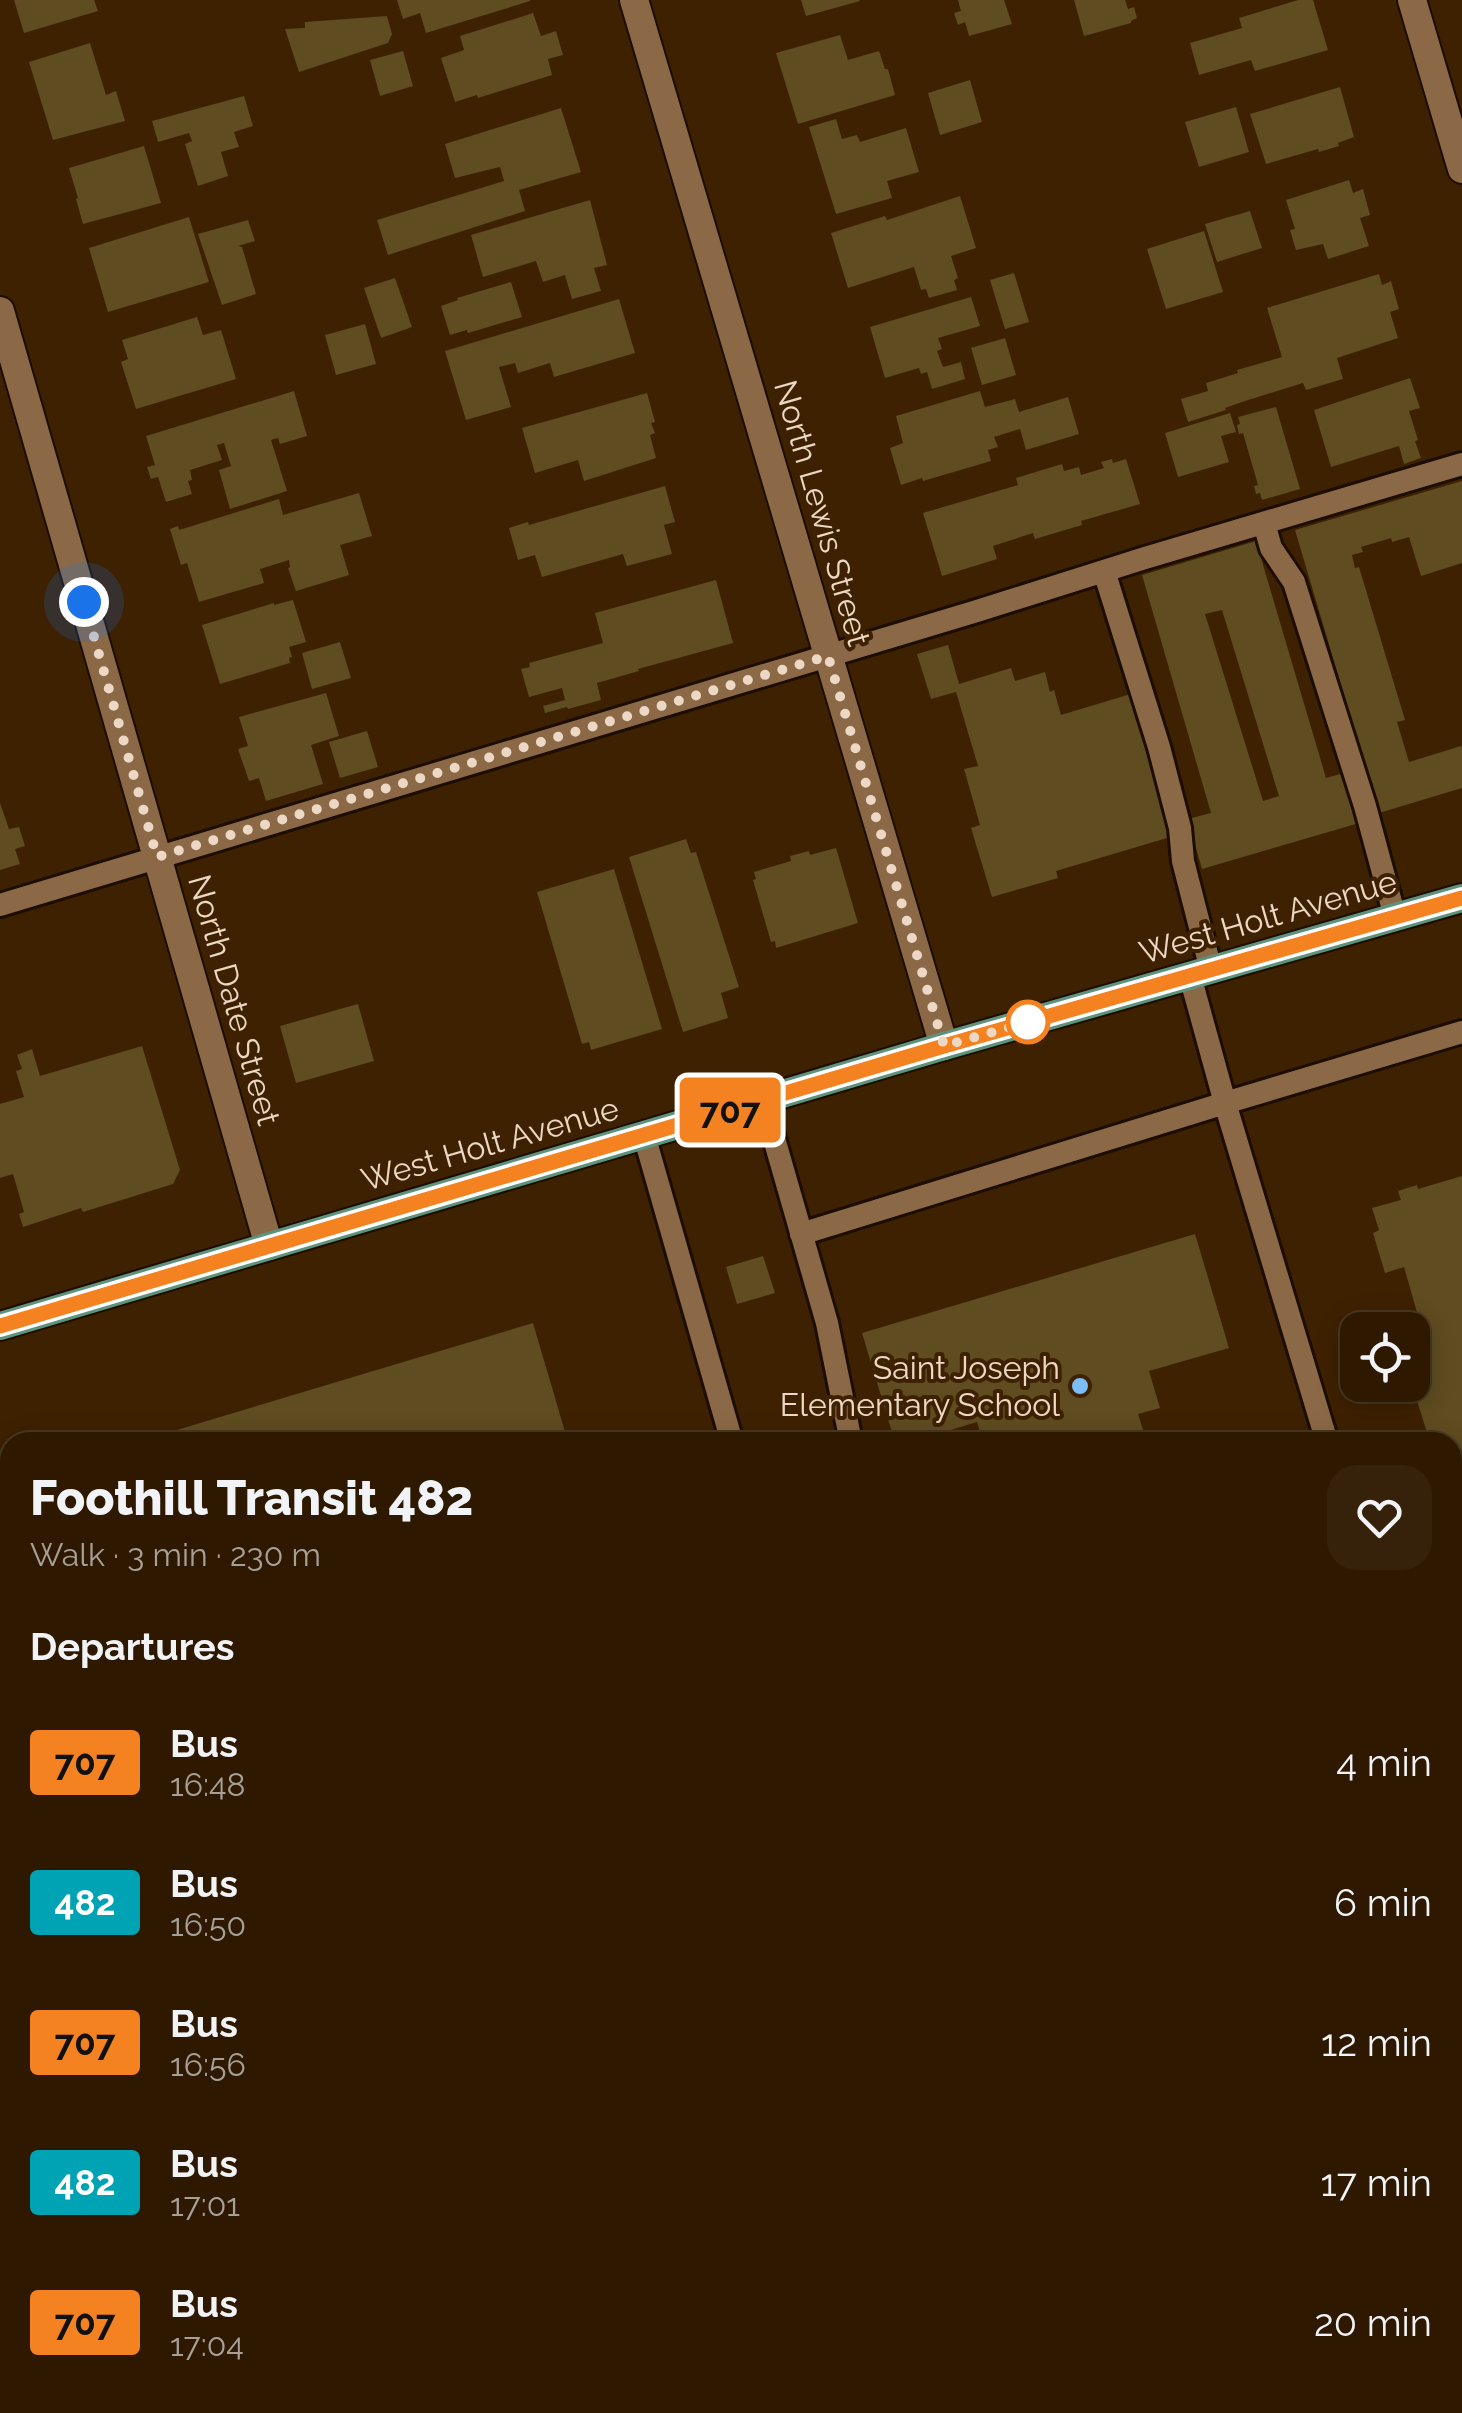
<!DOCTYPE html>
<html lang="en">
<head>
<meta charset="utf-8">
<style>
  :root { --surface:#2e1900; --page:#36220a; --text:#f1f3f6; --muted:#a7a099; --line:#493822 }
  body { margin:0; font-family:Raleway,sans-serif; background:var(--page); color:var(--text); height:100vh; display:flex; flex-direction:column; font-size:38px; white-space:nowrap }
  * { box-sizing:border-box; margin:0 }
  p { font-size:32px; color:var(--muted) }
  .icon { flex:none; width:55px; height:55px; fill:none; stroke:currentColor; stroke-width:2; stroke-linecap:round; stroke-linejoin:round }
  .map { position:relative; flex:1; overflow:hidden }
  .panel { position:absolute; left:0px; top:1432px; width:1462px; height:982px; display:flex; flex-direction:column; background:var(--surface); border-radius:30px 30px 0 0; box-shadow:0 5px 25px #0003,0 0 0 2px var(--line) }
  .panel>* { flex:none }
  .badge { padding:0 20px; border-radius:8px; font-size:35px; line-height:65px }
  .buttons { position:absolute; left:1340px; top:1312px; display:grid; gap:20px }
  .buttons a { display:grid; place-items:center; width:90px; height:90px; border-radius:20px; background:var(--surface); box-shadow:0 5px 25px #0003,0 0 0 2px var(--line); font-size:50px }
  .you { position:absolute; width:50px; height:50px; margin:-25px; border:8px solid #fff; border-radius:50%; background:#1a73e8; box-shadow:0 0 0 15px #1a73e833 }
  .map>.badge { position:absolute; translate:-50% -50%; box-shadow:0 0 0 5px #fff }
  h2 { padding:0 30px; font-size:38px; line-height:90px }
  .round { display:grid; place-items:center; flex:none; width:105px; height:105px; border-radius:30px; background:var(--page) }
  .summary { display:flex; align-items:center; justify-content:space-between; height:170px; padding:0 30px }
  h1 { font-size:48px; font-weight:800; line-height:75px }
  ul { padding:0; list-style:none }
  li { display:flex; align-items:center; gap:30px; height:140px; padding:0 30px }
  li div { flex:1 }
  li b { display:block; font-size:38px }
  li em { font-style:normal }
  li .badge { min-width:110px; font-weight:700; text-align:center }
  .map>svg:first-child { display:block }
  .building { fill:#5f4c20; fill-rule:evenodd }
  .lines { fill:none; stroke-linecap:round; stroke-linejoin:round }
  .service-casing { stroke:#1d0d00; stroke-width:28 }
  .minor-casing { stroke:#1d0d00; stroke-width:32 }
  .primary-casing { stroke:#1d0d00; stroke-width:32 }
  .service { stroke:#8c6946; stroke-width:22 }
  .minor { stroke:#8c6946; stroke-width:28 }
  .primary { stroke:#5d927d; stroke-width:28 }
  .line-casing { stroke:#fff; stroke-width:22 }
  .line { stroke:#f58220; stroke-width:15 }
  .walk { stroke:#ecd8c5; stroke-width:10; stroke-dasharray:0 18 }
  .stop-dot { fill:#fff; stroke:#f58220; stroke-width:5 }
  .poi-dot { fill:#7bbef8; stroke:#3e2100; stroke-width:4 }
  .labels { text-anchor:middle; stroke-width:8; stroke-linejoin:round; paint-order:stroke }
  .street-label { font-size:32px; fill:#ecd8c5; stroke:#3e2100 }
  .poi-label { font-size:32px; fill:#ecd8c5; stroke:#3e2100; text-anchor:end }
</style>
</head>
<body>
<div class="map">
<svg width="1462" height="2413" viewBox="0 0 1462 2413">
  <rect width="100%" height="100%" fill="#3e2100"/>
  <path class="building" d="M14,0H94L98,11L24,33Z
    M397,0H530V1L426,33L420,13L403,19Z
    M801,0H859L860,1L806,16Z
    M958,0H1004L1012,24L969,36L965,22L958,25L954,13L961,11Z
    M1074,0H1125L1128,9L1134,7L1137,18L1131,21V23L1084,36Z
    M1298,0H1313L1328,50L1255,71L1251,60L1199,75L1190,43L1242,28L1239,18Z
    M533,13L541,36L556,31L563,55L548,59L552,75L478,98L477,95L455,102L441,58L464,50L460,36Z
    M387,16L392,34L388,43L299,72L285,29L305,28V22Z
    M840,35L848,60L879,51L885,69H888L895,95L798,124L776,53Z
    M90,43L106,95L116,91L125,121L53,140L29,62Z
    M403,51L413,86L380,96L370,60Z
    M970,80L982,122L940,135L928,93Z
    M1340,87L1354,137L1338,143L1339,146L1319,152L1318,149L1266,164L1250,114Z
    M244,96L253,126L234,132L239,147L221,152L228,176L198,186L185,144L192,141L189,133L158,142L152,121Z
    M1236,107L1249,152L1199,167L1185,122Z
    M561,108L581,172L519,190L525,211L388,255L377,220L504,181L500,167L455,178L445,144Z
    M836,119L842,139L857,135L860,142L906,128L919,172L887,181L892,198L836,214L809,127Z
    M144,146L161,203L83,224L76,199L78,198L69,168Z
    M1349,180L1353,193L1363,189L1370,215L1360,218L1369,246L1328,259L1323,244L1296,250L1290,230L1295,229L1286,200Z
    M960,196L976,248L951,256L958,278L954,280L957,290L929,298L926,289L921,290L914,267L848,288L831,233L885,216L887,220Z
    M590,200L607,265L594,268L601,291L572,299L565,275L543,282L536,261L483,277L471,235Z
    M1250,211L1262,248L1217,262L1205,224Z
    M189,217L209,282L108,312L89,248Z
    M248,220L255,241L238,246L242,247L256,294L222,305L198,234Z
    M1204,231L1223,292L1166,309L1147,249Z
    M1014,273L1029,322L1005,329L990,280Z
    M1379,274L1382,285L1391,281L1399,309L1390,312L1398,338L1337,358L1343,379L1306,390L1303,383L1245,401L1225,408L1226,410L1188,422L1181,399L1208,391L1206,383L1238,373L1237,370L1282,357L1267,308Z
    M395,278L412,327L381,338L364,288Z
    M511,282L522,317L468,333L467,330L450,335L441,306L458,300L457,298Z
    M971,297L980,326L938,338L942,349L937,351L943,367L961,362L965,379L932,389L927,372L921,374L919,368L885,378L870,327Z
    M619,299L635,353L554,377L550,363L518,373L515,363L499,367L511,407L466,420L445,351Z
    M197,317L203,335L221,330L236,379L136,409L121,362L128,359L122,340Z
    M365,324L376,364L336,375L325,335Z
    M1005,338L1016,375L982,385L971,348Z
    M1410,378L1420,408L1409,411L1418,440L1415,441L1421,458L1404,464L1399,446L1331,467L1314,410Z
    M294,391L307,436L280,444L278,438L271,440L287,491L230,509L219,470L231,466L224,443L217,445L222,460L190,470L192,480L188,481L192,494L166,502L158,477L151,479L147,467L155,465L146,436Z
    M980,391L985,407L1015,399L1019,412L1068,397L1079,434L1026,450L1020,429L994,437L998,447L988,450L991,461L923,481L922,478L901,485L890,448L903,443L896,416Z
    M647,393L655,422L651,423L655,433L650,435L656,458L584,481L578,460L535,473L522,428Z
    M1276,407L1300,489L1262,500L1260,493L1256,494L1254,486L1258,485L1243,433L1239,434L1237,425L1240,424L1238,417Z
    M1230,413L1236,432L1221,436L1229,462L1178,477L1165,433Z
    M1112,459L1113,463L1126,459L1140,504L1081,521L1082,525L1035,539L1033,533L993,546L997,559L942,576L923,513L1018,485L1016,478L1062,464L1064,471L1079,467L1081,475L1104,468L1101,462Z
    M1462,481V563L1421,576L1409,537L1392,542L1391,538L1361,547L1363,552L1352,555L1355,568L1359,567L1405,720L1397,722L1409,762L1461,746L1462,748V788L1379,813L1295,530Z
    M665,486L675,522L664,525L672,554L627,566L623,554L542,577L535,555L518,560L509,528L528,522L529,525Z
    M359,493L372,536L340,545L349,575L296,591L288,568L290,567L289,560L260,569L264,583L199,602L187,563L181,565L170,529L178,526L179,530L279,499L283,515Z
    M1256,541L1326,778L1351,771L1366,821L1202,869L1188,819L1211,813L1142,575ZM1222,610L1279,796L1263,801L1205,614Z
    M716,580L733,643L638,669L639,671L597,683L601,700L568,709L567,707L545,713L543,706L565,700L562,688L529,697L521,669L530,667L529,663L603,643L595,613Z
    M293,600L306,642L289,647L292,657L289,658L290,663L220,684L202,625L274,603V605Z
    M340,642L351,678L312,689L302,653Z
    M948,645L959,684L1011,668L1015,681L1045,672L1050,692L1054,690L1061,715L1134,693L1177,835L1056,871L1058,878L992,897L971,828L980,825L964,769L978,766L956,692L931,699L917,654Z
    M326,693L339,736L311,745L323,784L266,801L259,778L249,781L238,749L248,746L239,717Z
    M367,731L378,767L340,778L329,742Z
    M0,803L9,829L19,827L25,846L15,849L20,864L0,870Z
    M686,839L691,853L696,852L739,987L721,993L728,1018L683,1032L629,857Z
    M836,848L858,923L776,948L775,941L771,942L753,880L756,879L754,872L791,861L790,856L809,851L810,855Z
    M614,869L662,1029L591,1050L589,1042L582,1044L537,892Z
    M358,1004L374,1061L296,1083L280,1026Z
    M142,1046L180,1170L173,1184L83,1212L81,1208L23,1227L19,1214L24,1212L13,1174L0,1178V1104L24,1097L16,1071L22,1069L17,1055L32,1049L40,1076Z
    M1462,1176V1530L1452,1533V1442H1430L1412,1385V1333L1422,1330L1404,1267L1385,1273L1373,1233L1379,1230L1372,1208L1401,1200L1398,1191L1417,1185L1418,1189Z
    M1195,1234L1229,1348L1149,1371L1160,1408L1138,1414L1145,1436L1137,1438L1138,1442H983L977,1422L944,1432L947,1442H923L922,1440L913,1442H895L862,1333Z
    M763,1256L775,1293L737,1304L726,1267Z
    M533,1323L568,1442H137Z
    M10,1479V2264H9L0,2233V1482Z
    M51,2405H856L858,2413H54Z
    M1147,2405H1269L1271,2409L1258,2413H1150Z"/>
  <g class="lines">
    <defs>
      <path id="service" d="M1264,523L1271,548L1294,582L1365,806L1395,917
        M1104,571L1159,747L1180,828L1183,861L1211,970
        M0,905L977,611L1145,558L1462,464
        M1190,976L1225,1103L1462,1032
        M763,1100L827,1323L851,1442
        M644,1135L732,1442
        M801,1234L1225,1103L1327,1442
        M1452,1667L1462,1664
        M1452,1782L1462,1779
        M1452,1825L1462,1859
        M1004,2405L1006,2413"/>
      <path id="minor" d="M634,0L944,1046
        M1412,0L1462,169
        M0,311L269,1246"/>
      <path id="primary" d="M0,1326L944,1046L1462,898"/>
    </defs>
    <use href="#service" class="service-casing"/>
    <use href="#minor" class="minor-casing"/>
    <use href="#primary" class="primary-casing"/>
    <use href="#service" class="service"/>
    <use href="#minor" class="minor"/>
    <use href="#primary" class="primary"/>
  </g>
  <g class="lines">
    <defs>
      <path id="line" d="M0,1326L944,1046L1462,898"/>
    </defs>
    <use href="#line" class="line-casing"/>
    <use href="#line" class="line"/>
    <path class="walk" d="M84,602L157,857L828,656L944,1046L1028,1022"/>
  </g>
  <circle class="stop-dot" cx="1028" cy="1022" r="20"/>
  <circle class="poi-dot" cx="1080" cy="1386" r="10"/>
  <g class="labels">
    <g class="street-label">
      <text transform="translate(822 513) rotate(74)" y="11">North Lewis Street</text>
      <text transform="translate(1268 917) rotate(-16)" y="11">West Holt Avenue</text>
      <text transform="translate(234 1000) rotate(74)" y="11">North Date Street</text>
      <text transform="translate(490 1144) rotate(-16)" y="11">West Holt Avenue</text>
    </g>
    <g class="poi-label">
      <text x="1060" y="1379">Saint Joseph<tspan x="1060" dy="37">Elementary School</tspan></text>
    </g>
  </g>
</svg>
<div class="buttons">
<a><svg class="icon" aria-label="locate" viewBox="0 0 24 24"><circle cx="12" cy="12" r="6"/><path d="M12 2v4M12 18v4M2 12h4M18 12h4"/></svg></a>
</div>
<div class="you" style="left:84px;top:602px"></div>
<b class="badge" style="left:730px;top:1110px;background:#f58220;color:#111">707</b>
<section class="panel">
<div class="summary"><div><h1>Foothill Transit 482</h1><p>Walk · 3 min · 230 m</p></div><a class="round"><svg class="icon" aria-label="heart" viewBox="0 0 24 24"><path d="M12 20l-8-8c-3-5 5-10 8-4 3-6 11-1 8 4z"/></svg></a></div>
<h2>Departures</h2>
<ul>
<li><span class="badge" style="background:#f58220;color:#111">707</span><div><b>Bus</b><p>16:48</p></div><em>4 min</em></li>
<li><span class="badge" style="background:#00a3b4;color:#fff">482</span><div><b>Bus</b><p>16:50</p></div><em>6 min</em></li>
<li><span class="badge" style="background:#f58220;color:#111">707</span><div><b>Bus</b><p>16:56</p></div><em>12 min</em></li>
<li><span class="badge" style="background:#00a3b4;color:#fff">482</span><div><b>Bus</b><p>17:01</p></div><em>17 min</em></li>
<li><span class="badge" style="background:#f58220;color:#111">707</span><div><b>Bus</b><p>17:04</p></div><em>20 min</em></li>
</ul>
</section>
</div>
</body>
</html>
